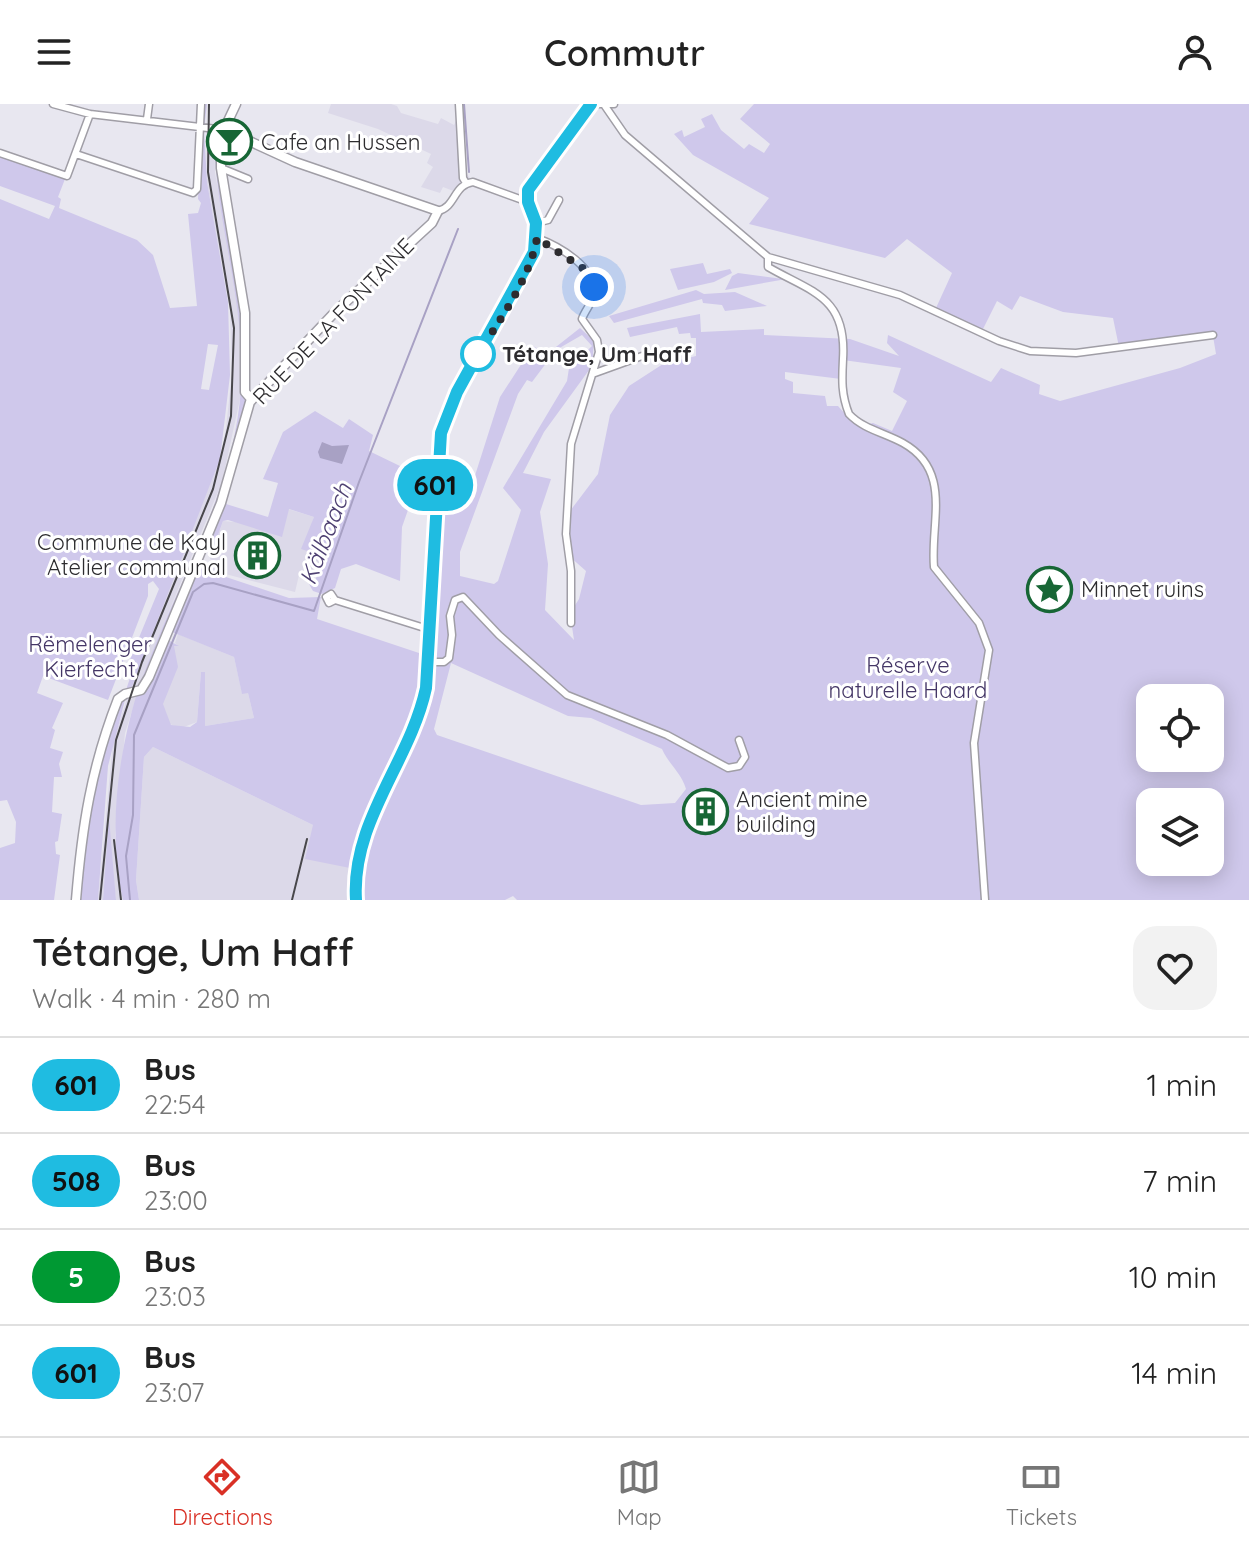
<!DOCTYPE html>
<html lang="en">
<head>
<meta charset="utf-8">
<style>
  :root { --surface:#fff; --page:#f2f2f2; --text:#222; --muted:#767676; --line:#e0e0e0; --accent:#d93025 }
  body { margin:0; font-family:Quicksand,sans-serif; background:var(--page); color:var(--text); height:100vh; display:flex; flex-direction:column; font-size:30px; white-space:nowrap }
  * { box-sizing:border-box; margin:0 }
  p { font-size:26px; color:var(--muted) }
  .icon { flex:none; width:44px; height:44px; fill:none; stroke:currentColor; stroke-width:2; stroke-linecap:round; stroke-linejoin:round }
  .map { position:relative; height:796px; overflow:hidden }
  .panel { display:flex; flex-direction:column; background:var(--surface); flex:1 }
  .panel>* { flex:none }
  .badge { padding:0 16px; border-radius:26px; font-size:28px; line-height:52px }
  .controls { position:absolute; left:1136px; top:580px; display:grid; gap:16px }
  .controls a { display:grid; place-items:center; width:88px; height:88px; border-radius:16px; background:var(--surface); box-shadow:0 4px 20px #0003; font-size:40px }
  .you { position:absolute; width:40px; height:40px; margin:-20px; border:6px solid #fff; border-radius:50%; background:#1a73e8; box-shadow:0 0 0 12px #1a73e833 }
  .map>.badge { position:absolute; translate:-50% -50%; box-shadow:0 0 0 4px #fff }
  .round { display:grid; place-items:center; flex:none; width:84px; height:84px; border-radius:24px; background:var(--page) }
  .summary { display:flex; align-items:center; justify-content:space-between; height:136px; padding:0 32px }
  h1 { font-size:38px; font-weight:600; line-height:60px }
  ul { padding:0; list-style:none }
  li { display:flex; align-items:center; gap:24px; height:96px; padding:0 32px; border-top:2px solid var(--line) }
  li div { flex:1 }
  li b { display:block; font-size:30px }
  li em { font-style:normal }
  li .badge { min-width:88px; font-weight:700; text-align:center }
  header { display:flex; justify-content:space-between; align-items:center; height:104px; padding:0 32px; background:var(--surface); font-size:36px; font-weight:600 }
  .tabs { display:flex; justify-content:space-around; align-items:center; height:112px; border-top:2px solid var(--line); background:var(--surface); font-size:22px; color:var(--muted) }
  .tabs a { display:grid; justify-items:center; gap:4px }
  .tabs .active { color:var(--accent) }
  .map>svg:first-child { display:block }
  .built { fill:#dcd9e9 }
  .green { fill:#cfc8eb; fill-rule:evenodd }
  .water { fill:#a8a1c4 }
  .lines { fill:none; stroke-linecap:round; stroke-linejoin:round }
  .stream { stroke:#a8a1c4; stroke-width:2 }
  .street-casing { stroke:#a09ea6; stroke-width:9 }
  .secondary-casing { stroke:#a09ea6; stroke-width:11 }
  .primary-casing { stroke:#c8c8c9; stroke-width:12 }
  .street { stroke:#fff; stroke-width:6 }
  .secondary { stroke:#fff; stroke-width:8 }
  .primary { stroke:#c9b6f8; stroke-width:9 }
  .rail { stroke:#48474b; stroke-width:2 }
  .line-casing { stroke:#fff; stroke-width:18 }
  .line { stroke:#1fbce1; stroke-width:12 }
  .walk { stroke:#2d2c2f; stroke-width:8; stroke-dasharray:0 14.4 }
  .stop-dot { fill:#fff; stroke:#1fbce1; stroke-width:4 }
  .labels { text-anchor:middle; stroke-width:6; stroke-linejoin:round; paint-order:stroke }
  .poi-label { font-size:22px; fill:#2d2c2f; stroke:#fff; text-anchor:start }
  .street-label { font-size:22px; fill:#2d2c2f; stroke:#fff }
  .stop-label { font-size:22px; font-weight:bold; fill:#2d2c2f; stroke:#fff; text-anchor:start }
  .park-label { font-size:22px; fill:#443666; stroke:#fff }
  .water-label { font-size:24px; font-style:italic; fill:#4e4072; stroke:#fff }
</style>
</head>
<body>
<header><svg class="icon" aria-label="menu" viewBox="0 0 24 24"><path d="M4 6h16M4 12h16M4 18h16"/></svg>Commutr<svg class="icon" aria-label="person" viewBox="0 0 24 24"><circle cx="12" cy="8" r="4"/><path d="M4 21q1-7 8-7t8 7"/></svg></header>
<div class="map">
<svg width="1249" height="796" viewBox="0 0 1249 796">
  <rect width="100%" height="100%" fill="#e8e7f0"/>
  <path class="built" d="M331,0H391L397,2L401,9L438,20L441,14L454,21L456,17L463,20L466,69L473,78L456,88L443,83L440,89L421,83L433,63L427,59L431,50L378,25L328,9Z
    M206,26L214,28L215,69L239,202L240,295L222,378L147,561L125,629L115,731L123,796H116L115,787L109,722L103,796H98L113,638L138,561L220,355L226,324L232,269L230,207L207,78Z
    M288,405L314,413L306,441L323,452L318,471L300,467L295,488L210,466L214,457L210,455L223,417L283,422Z
    M178,530L234,553L242,589H248L254,614L205,622V569L201,568L197,618L181,624L158,616L174,542H178L175,539Z
    M153,643L313,721L356,765V796H139L136,776L144,653Z"/>
  <path class="green" d="M202,0H207L204,25L207,78L228,198L230,271L220,355L131,585L126,586L130,574L125,572L134,560L129,558L159,485L153,477L148,480V492L108,596L43,572L37,589L63,599L52,624L55,626L50,644L63,648L59,660L62,673H54L52,708L62,710L58,737L55,738L56,750L60,751L54,796H0V744L15,739L16,718L7,696L0,697V95L49,115L55,102L0,82V53L65,75L58,93L61,95L59,104L137,136L153,151L170,204L197,202L188,110L198,109L201,99L198,95ZM208,240L218,241L209,286L201,285Z
    M754,0H1249V796H517L513,792L505,796H356L355,765L305,755L313,721L153,643L144,653L136,776L139,796H123C108,727 117,656 137,589L146,586L168,536L179,542H174L178,563L163,600L171,621L190,623L197,618L201,568H205V622L254,614L248,589L242,590L234,553L172,528L199,464L289,494L321,493L317,515L434,554L441,377L471,384L500,293L533,242L547,250L580,224L594,237L592,262L544,328L523,369L551,375L540,408L548,460L545,506L574,536L570,509L579,495L586,467L569,452L567,411L598,370L610,311L629,282L663,260L696,252V234H691L690,229L679,230L677,223L630,233L627,224L700,210L701,228L764,225V231L850,235L899,252L887,239L888,231L991,278L1001,264L1040,281L1039,290L1060,297L1180,264L1216,250L1213,232L1119,243L1113,214L1063,208L1020,192L1012,206L997,197L983,225L936,204L952,169L907,135L885,154L749,120L769,94L693,51L674,30L682,26L684,33L705,23L701,15L712,10L721,26L744,45L749,40L764,49L770,40L740,15ZM582,231L592,242L569,264L567,277L503,384L521,406L498,477L494,480L460,472V448L518,290L527,276L532,278L556,246ZM843,256L901,264L893,288L907,297L892,327L873,319C857,324 848,313 838,302H827L825,292L793,289V278L785,275V268L841,275ZM451,559L568,612L591,614L662,645C669,661 681,668 686,685L675,699L641,701L437,631L434,625ZM1150,594H1210V654H1150ZM1150,698H1210V758H1150Z
    M214,28L219,32L242,205L243,291L246,298L226,377L139,583C173,485 235,388 241,283C246,196 214,114 214,28Z
    M703,159L707,170L730,165L732,169L714,178L678,186L670,165Z
    M738,169L783,175L789,171L792,174L725,186L732,172Z
    M696,186L704,190L735,188L767,202L725,207L722,201L703,199L702,195L614,219L609,212Z
    M315,307L343,324L349,315L373,331L369,347L431,377L430,389L412,382L409,385L408,406L402,423L400,477L356,460L341,465L335,484L322,490L313,487L309,480L314,481L323,452L301,445L314,413L289,405L282,433L228,416L223,417L211,451L206,448L226,400L268,413L278,379L263,375L283,328Z
    M126,592L108,662L98,796H81C84,730 89,649 126,592Z
    M109,713L116,796H103Z"/>
  <path class="water" d="M322,338L332,342L349,341L342,360L320,354L318,348Z"/>
  <g class="lines">
    <path class="stream" d="M464,0L469,68
      M130,796L126,752L133,711L134,631L193,488L204,480L213,479L314,507L359,378L458,125"/>
    <defs>
      <path id="street" d="M53,0L90,10L225,26
        M459,0L463,74L466,79
        M593,0H614
        M605,2L625,31L768,153L900,191L999,237L1030,247L1076,249L1213,231
        M147,15L149,0
        M0,49L67,72L90,10
        M76,50L193,89L197,85L201,0
        M221,64L248,75
        M438,107C456,103 453,81 473,78L528,98
        M536,119L548,116L559,96
        M537,134C559,142 598,164 593,191C592,200 585,206 582,215L597,236L599,248L571,340L566,430L571,467V519
        M768,153V163C811,188 847,192 843,255C842,275 841,290 849,310C863,325 885,329 903,339C953,367 930,418 934,463L979,519L989,546L974,639L985,796
        M595,269L642,252
        M335,496L331,490L326,493L329,499L335,496L431,526
        M429,558H444L449,554L452,531L450,512L455,496L463,493L499,531L567,591L667,631L728,664L739,662L745,653L739,636"/>
      <path id="secondary" d="M236,0L221,32V64L245,209V288L252,296
        M76,796C82,723 91,664 118,595L125,590L141,586L149,573L221,399L250,298L335,208L432,119L438,107L295,58L225,26"/>
      <path id="primary" d="M356,796C351,716 410,658 426,584L441,329L457,288L534,148L537,123L528,86L591,0"/>
    </defs>
    <use href="#street" class="street-casing"/>
    <use href="#secondary" class="secondary-casing"/>
    <use href="#primary" class="primary-casing"/>
    <use href="#street" class="street"/>
    <use href="#secondary" class="secondary"/>
    <use href="#primary" class="primary"/>
    <path class="rail" d="M114,736L121,796
      M100,796L116,636L142,558L213,385L231,312L234,224L208,68L209,0
      M292,796L307,735"/>
  </g>
  <g class="lines">
    <defs>
      <path id="line" d="M356,796C351,717 410,658 426,584L441,329L457,288L534,148L536,119L528,98V86L591,0"/>
    </defs>
    <use href="#line" class="line-casing"/>
    <use href="#line" class="line"/>
    <path class="walk" d="M478,250L474,257C497,219 529,178 537,134L587,167L594,183"/>
  </g>
  <defs>
    <symbol id="bar-ring" viewBox="-11 -11 22 22"><circle r="9.5" fill="#fff" stroke="#176635" stroke-width="1.5"/><path d="M-6-5H6L.8 .8V4.5H3.5V6h-7V4.5H-.8V.8Z" fill="#176635"/></symbol>
    <symbol id="building-ring" viewBox="-11 -11 22 22"><circle r="9.5" fill="#fff" stroke="#176635" stroke-width="1.5"/><path d="M-4-6H4V6H1V3H-1V6H-4ZM-2.5-4.3h1.7v1.8h-1.7ZM.8-4.3h1.7v1.8H.8ZM-2.5-1h1.7V.8h-1.7ZM.8-1h1.7V.8H.8Z" fill="#176635"/></symbol>
    <symbol id="sight-ring" viewBox="-11 -11 22 22"><circle r="9.5" fill="#fff" stroke="#176635" stroke-width="1.5"/><path d="M0-6L1.8-2.2L6-1.7L2.9 1.2L3.7 5.4L0 3.3L-3.7 5.4L-2.9 1.2L-6-1.7L-1.8-2.2Z" fill="#176635"/></symbol>
  </defs>
  <g fill-rule="evenodd">
    <use href="#bar-ring" x="204" y="12" width="51" height="51"/>
    <use href="#building-ring" x="232" y="426" width="51" height="51"/>
    <use href="#sight-ring" x="1024" y="460" width="51" height="51"/>
    <use href="#building-ring" x="680" y="682" width="51" height="51"/>
  </g>
  <circle class="stop-dot" cx="478" cy="250" r="16"/>
  <g class="labels">
    <g class="poi-label">
      <text x="261" y="46">Cafe an Hussen</text>
      <text x="226" y="446" text-anchor="end">Commune de Kayl<tspan x="226" dy="25">Atelier communal</tspan></text>
      <text x="1081" y="493">Minnet ruins</text>
      <text x="736" y="703">Ancient mine<tspan x="736" dy="25">building</tspan></text>
    </g>
    <g class="street-label">
      <text transform="translate(333 217) rotate(-46)" y="8">RUE DE LA FONTAINE</text>
    </g>
    <g class="stop-label">
      <text x="502" y="258">Tétange, Um Haff</text>
    </g>
    <g class="park-label">
      <text x="90" y="548">Rëmelenger<tspan x="90" dy="25">Kierfecht</tspan></text>
      <text x="908" y="569">Réserve<tspan x="908" dy="25">naturelle Haard</tspan></text>
    </g>
    <g class="water-label">
      <text transform="translate(326 430) rotate(-69)" y="8">Kälbaach</text>
    </g>
  </g>
</svg>
<div class="controls">
<a><svg class="icon" aria-label="locate" viewBox="0 0 24 24"><circle cx="12" cy="12" r="6"/><path d="M12 2v4M12 18v4M2 12h4M18 12h4"/></svg></a>
<a><svg class="icon" aria-label="layers" viewBox="0 0 24 24"><path d="M12 4l9 5-9 5-9-5zM3 14l9 5 9-5"/></svg></a>
</div>
<div class="you" style="left:594px;top:183px"></div>
<b class="badge" style="left:435px;top:381px;background:#1fbce1;color:#111">601</b>
</div>
<section class="panel">
<div class="summary"><div><h1>Tétange, Um Haff</h1><p>Walk · 4 min · 280 m</p></div><a class="round"><svg class="icon" aria-label="heart" viewBox="0 0 24 24"><path d="M12 20l-8-8c-3-5 5-10 8-4 3-6 11-1 8 4z"/></svg></a></div>
<ul>
<li><span class="badge" style="background:#1fbce1;color:#111">601</span><div><b>Bus</b><p>22:54</p></div><em>1 min</em></li>
<li><span class="badge" style="background:#1fbce1;color:#111">508</span><div><b>Bus</b><p>23:00</p></div><em>7 min</em></li>
<li><span class="badge" style="background:#093;color:#fff">5</span><div><b>Bus</b><p>23:03</p></div><em>10 min</em></li>
<li><span class="badge" style="background:#1fbce1;color:#111">601</span><div><b>Bus</b><p>23:07</p></div><em>14 min</em></li>
</ul>
</section>
<nav class="tabs">
<a class="active"><svg class="icon" aria-label="directions" viewBox="0 0 24 24"><path d="M12 3l9 9-9 9-9-9zM9 14v-3h6M13 9l2 2-2 2"/></svg>Directions</a>
<a><svg class="icon" aria-label="map" viewBox="0 0 24 24"><path d="M3 6l6-2 6 2 6-2v14l-6 2-6-2-6 2zM9 4v14M15 6v14"/></svg>Map</a>
<a><svg class="icon" aria-label="tickets" viewBox="0 0 24 24"><path d="M3 7h18v10H3zM15 7v10"/></svg>Tickets</a>
</nav>
</body>
</html>
